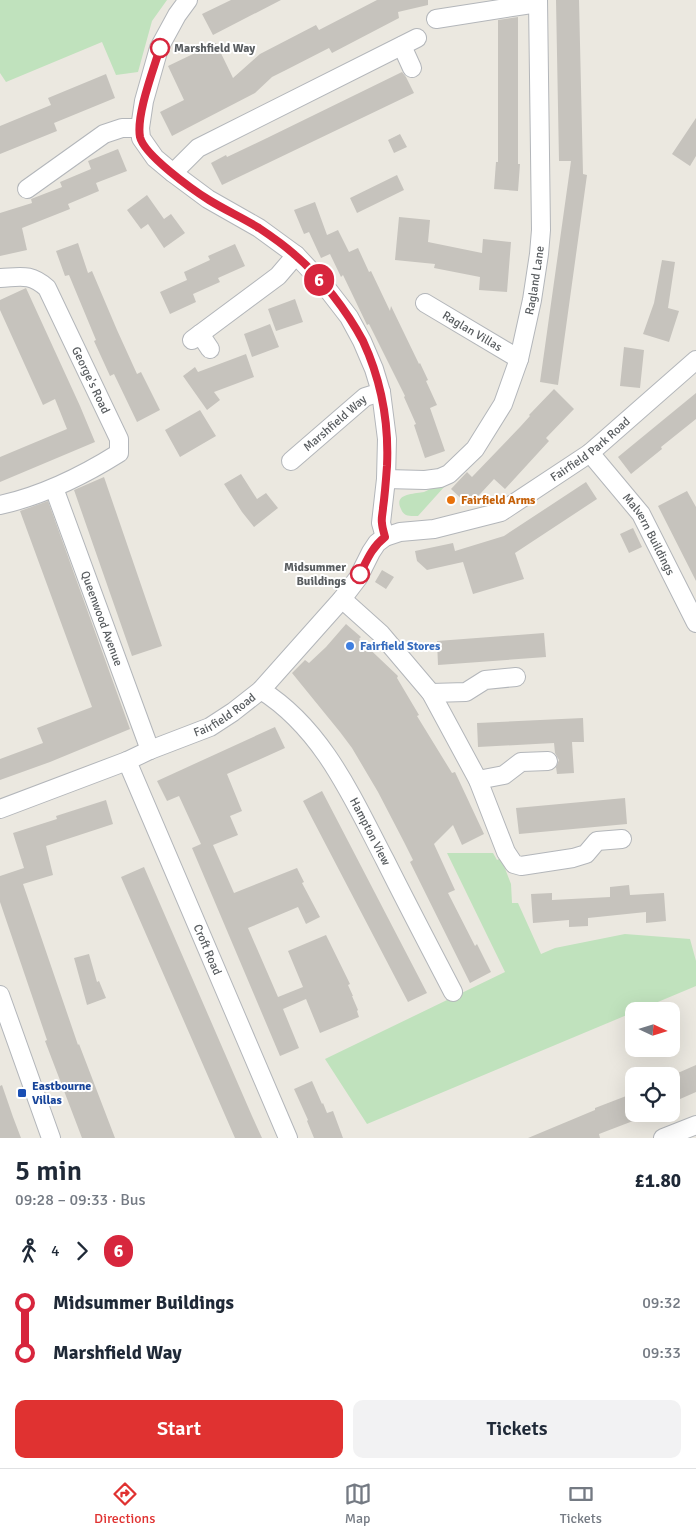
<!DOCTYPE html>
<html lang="en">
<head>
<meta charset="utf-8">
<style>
  :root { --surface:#fff; --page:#f2f2f3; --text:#1f2937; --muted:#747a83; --line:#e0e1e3; --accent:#e03231 }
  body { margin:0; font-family:Signika,sans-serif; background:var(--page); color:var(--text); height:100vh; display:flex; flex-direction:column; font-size:19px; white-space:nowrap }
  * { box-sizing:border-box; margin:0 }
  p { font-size:16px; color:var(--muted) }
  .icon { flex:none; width:28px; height:28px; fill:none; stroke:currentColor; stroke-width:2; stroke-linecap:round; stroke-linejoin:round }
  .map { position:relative; height:1138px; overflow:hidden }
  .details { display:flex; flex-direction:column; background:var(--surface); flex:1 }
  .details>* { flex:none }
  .badge { padding:0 10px; border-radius:16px; font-size:18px; line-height:32px }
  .needle { width:32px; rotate:94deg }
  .fabs { position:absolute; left:625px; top:1002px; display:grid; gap:10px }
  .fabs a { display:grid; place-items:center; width:55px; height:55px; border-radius:10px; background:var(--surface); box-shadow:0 5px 20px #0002; font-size:25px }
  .map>.badge { position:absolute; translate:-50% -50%; box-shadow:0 0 0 2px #fff }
  .legs { display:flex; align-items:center; gap:8px; height:55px; padding:0 15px; font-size:16px }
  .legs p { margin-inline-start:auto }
  .headline { display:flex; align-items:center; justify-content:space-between; height:85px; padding:0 15px }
  h1 { font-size:28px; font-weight:600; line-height:38px }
  .action { display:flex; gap:10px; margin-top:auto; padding:10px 15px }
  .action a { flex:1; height:58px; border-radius:10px; background:var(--accent); color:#fff; font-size:20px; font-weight:600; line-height:58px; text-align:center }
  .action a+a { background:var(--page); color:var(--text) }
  ul { padding:0 15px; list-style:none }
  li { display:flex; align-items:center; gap:18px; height:50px; font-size:19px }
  li i { display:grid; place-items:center; width:8px; height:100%; margin:0 6px; background:currentColor }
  li i::after { content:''; width:12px; height:12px; margin:-6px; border:4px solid; border-radius:50%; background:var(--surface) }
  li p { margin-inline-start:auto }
  li:first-child i { background:linear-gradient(#0000 50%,currentColor 0) }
  li:last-child i { background:linear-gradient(currentColor 50%,#0000 0) }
  .menu { display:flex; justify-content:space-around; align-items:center; height:70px; border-top:1px solid var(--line); background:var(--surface); font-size:14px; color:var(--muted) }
  .menu a { display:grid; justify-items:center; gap:2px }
  .menu .active { color:var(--accent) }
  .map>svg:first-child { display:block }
  .green { fill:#c0e2bd }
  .building { fill:#c6c3bd }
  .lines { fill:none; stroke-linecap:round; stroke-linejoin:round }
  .street-casing { stroke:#b3b6ba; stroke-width:20 }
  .street { stroke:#fff; stroke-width:18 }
  .line-1-casing { stroke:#fff; stroke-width:11 }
  .line-1 { stroke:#d7263d; stroke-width:8 }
  .stop-1-dot { fill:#fff; stroke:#d7263d; stroke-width:2.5 }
  .food-dot { fill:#e8710a; stroke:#fff; stroke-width:2 }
  .shop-dot { fill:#3f7fe0; stroke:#fff; stroke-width:2 }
  .transit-dot { fill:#1a4fb4; stroke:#fff; stroke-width:2 }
  .labels { text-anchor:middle; stroke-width:4; stroke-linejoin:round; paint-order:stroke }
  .stop-label { font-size:12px; font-weight:bold; fill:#595d60; stroke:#fff; text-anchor:start }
  .street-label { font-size:12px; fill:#595d60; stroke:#fff }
  .food-label { font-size:12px; font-weight:bold; fill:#c56008; stroke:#fff; text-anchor:start }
  .shop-label { font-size:12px; font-weight:bold; fill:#366cbe; stroke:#fff; text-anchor:start }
  .transit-label { font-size:12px; font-weight:bold; fill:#164399; stroke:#fff; text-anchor:start }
</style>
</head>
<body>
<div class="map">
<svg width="696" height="1138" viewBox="0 0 696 1138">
  <rect width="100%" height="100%" fill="#ebe8e0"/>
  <path class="green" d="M0,0H167L152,21L138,72L116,75L102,42L6,82L0,73Z
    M439,485L445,486L418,516C410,516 404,517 401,509C393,493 415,494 424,492C429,490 434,487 439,485Z
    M447,853H493L497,860L501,858L511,884L512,903H518L541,954L555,948L625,934L690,939L696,961V986L367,1124L325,1059L505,972Z"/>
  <path class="building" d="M231,0H281L213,35L202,14Z
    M377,0H428V5L398,12L399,18L332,53L329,48L286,70L272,77L255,93L172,136L160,112L184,100L168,66L216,43L233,78L260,54L316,25L319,30Z
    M556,0H579L583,174L587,175L558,385L540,382L571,161H559Z
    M518,17V164H520L518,191L494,189L496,162H498V20Z
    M402,72L406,77L414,93L222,185L211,163L226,155L227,157L267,138Z
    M106,74L115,98L54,123L57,131L0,154V126L51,105L48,98Z
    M696,118V156L690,166L672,154Z
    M400,134L407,147L394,153L388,140Z
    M118,149L127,171L96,183L99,191L68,204L70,209L22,228L27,250L0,256V213L32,203L31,199L62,187L60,182L91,169L88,161Z
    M397,175L404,190L357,213L350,198Z
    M147,195L164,219L171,214L185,233L164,248L148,224L141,229L127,210Z
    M315,202L327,235L338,230L349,252L358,248L369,272L371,271L390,311L391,306L419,364L420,363L428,380L426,381L437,405L430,408L445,451L425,458L414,425L416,424L404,397L405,396L369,324L367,325L343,275L341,277L330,254L321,258L309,232L304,234L294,210Z
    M399,217L430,220L428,242L482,253L483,239L511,242L507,292L479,290L480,277L434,268L435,264L395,260Z
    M78,243L88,273L92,271L117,330L137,374L141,372L160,410L137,422L114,374L110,376L94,341L96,340L69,275L65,276L56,251Z
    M235,244L245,266L218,278L220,282L193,294L196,302L170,314L160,292L187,280L184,272L210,260L208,256Z
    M662,260L675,262L668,308L679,311L669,342L643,334L654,303Z
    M26,288L80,406L95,442L0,482V457L67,429L55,399L43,405L0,310V300Z
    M295,299L303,322L276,331L268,309Z
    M270,324L279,347L252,357L244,334Z
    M624,347L644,350L640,388L620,386Z
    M246,354L254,377L214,392L220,400L207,410L183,376L195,367L198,372Z
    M554,389L574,409L546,438L549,441L505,489L494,479L469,506L451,489L467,472L472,477L520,427L530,416L529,415Z
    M696,393V419L661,447L662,449L631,474L618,457Z
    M200,410L216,436L180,457L165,430Z
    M241,474L257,499L266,493L278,508L254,527L242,512L224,484Z
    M104,477L162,646L132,656L74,490Z
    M586,482L597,499L515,553L524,579L473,594L463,562L427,570L417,561L415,551L453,543L455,551L504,536Z
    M687,491L696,507V581L658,506Z
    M48,501L130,729L50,762L0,780V759L43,743L37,728L92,707L20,511Z
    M633,528L642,547L629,553L620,534Z
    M382,570L394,577L386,589L375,582Z
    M346,624L361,637L359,639L398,676L397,678L419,715L417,716L452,773L455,772L484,834L462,845L453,825L434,844L455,890L448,893L475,946L477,944L491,972L470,983L410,862L413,860L404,842L378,792L352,748L340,732L292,673L305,660L309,663L326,647Z
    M544,633L546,657L438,665L437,641Z
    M583,718L584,742H572L574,773L557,774L556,767L559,760L555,753L554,743L478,747L477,723Z
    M275,727L285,748L227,774L242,811L230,816L238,835L213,845L234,893L297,868L304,882L302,883L320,917L306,924L298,907L248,928L278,997L303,987L288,951L326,935L350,984L348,985L353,996H352L358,1010L357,1011L359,1017L320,1033L306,999L283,1009L299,1048L280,1056L192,848L201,844L179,796L167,801L157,781Z
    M322,791L427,993L408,1002L303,801Z
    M625,798L627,824L519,834L516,808Z
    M106,800L113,824L46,846L53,875L23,884L78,1045L79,1044L115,1138H82L45,1041L47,1040L0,902V876L24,868L13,833L57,819L56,816Z
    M144,867L252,1116L262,1138H235L121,877Z
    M629,885L630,895L664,893L666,921L646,923V912L588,918V926L569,927V920L533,923L531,894L552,893V900L610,897V887Z
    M89,954L97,982L99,981L106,998L87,1005L74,958Z
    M696,1065V1092L671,1103V1076Z
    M312,1081L322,1104L323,1103L327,1113L333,1111L343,1138H314L307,1121L308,1120L294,1089Z
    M2,1085L13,1117L21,1138H0V1086Z
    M634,1093L633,1121L599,1134L600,1138H528L595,1110V1108Z"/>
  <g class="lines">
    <defs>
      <g id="street">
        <path d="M188,0L177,15L159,48L144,101L140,128L141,138L155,158L173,173L208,199L259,228L296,255L325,286L349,317L362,341L374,369L381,392L387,439L386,479L381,523L385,537"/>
        <path d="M436,19L538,3"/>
        <path d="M402,46L412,68"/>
        <path d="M173,173L198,148L417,38"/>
        <path d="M27,189L104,134L122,128H140"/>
        <path id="s1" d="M0,278C21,277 30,273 47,288L119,439V453C84,475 41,496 0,505"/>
        <path id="s2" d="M425,303L519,359"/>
        <path d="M200,334L210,349"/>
        <path d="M192,340L278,276L296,255"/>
        <path id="s3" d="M590,453L641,514L696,623"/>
        <path id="s4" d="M291,461L365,397L381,392"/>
        <path id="s5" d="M386,479L425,480L440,478L449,474L475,449L503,404L519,359L532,300L539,254L541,230L538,0"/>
        <path id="s6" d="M54,488L150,750"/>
        <path d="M342,599L381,634L431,693L478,780L506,852L514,864L521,866L573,858L586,854L597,841L622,839"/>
        <path id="s7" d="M261,690C323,729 352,797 385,860C407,904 430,948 453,992"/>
        <path d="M431,693L466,692L485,680L516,677"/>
        <path id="s8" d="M127,761L288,1138"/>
        <path d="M478,780L504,775L521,762L548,761"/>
        <path id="s9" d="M0,809L127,761L150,750L210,727L233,712L261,690L342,599L358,578L371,552L377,543L385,537L400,532L434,529L501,512L590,453L696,360"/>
        <path d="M0,995L51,1138"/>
        <path d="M663,1138L696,1125"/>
      </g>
    </defs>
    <use href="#street" class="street-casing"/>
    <use href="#street" class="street"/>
  </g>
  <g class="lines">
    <defs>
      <path id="line-1" d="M160,48C153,71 136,115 140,137C144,155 193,190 209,200C225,210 243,218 259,228C271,236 284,245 295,255C321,277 347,311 363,341C381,380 389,423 387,466C386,480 385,494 383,508C383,512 381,518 382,523C382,527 384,533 385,537C372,547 367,560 360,574"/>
    </defs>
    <use href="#line-1" class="line-1-casing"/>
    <use href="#line-1" class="line-1"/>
  </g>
  <g class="stop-1-dot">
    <circle cx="160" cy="48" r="9"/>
    <circle cx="360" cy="574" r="9"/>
  </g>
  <circle class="food-dot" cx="451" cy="500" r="5"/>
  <circle class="shop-dot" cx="350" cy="646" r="5"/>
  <rect class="transit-dot" x="17" y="1088" width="10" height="10" rx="2.5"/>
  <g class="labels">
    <g class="stop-label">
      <text x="174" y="52">Marshfield Way</text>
      <text x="346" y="571" text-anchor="end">Midsummer<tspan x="346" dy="14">Buildings</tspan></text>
    </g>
    <g class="street-label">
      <text dy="4" stroke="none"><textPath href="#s5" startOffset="281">Ragland Lane</textPath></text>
      <text dy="4" stroke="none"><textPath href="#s2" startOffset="55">Raglan Villas</textPath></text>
      <text dy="4" stroke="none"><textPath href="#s1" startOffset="152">George's Road</textPath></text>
      <text dy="4" stroke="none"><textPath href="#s4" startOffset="58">Marshfield Way</textPath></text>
      <text dy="4" stroke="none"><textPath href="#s9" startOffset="715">Fairfield Park Road</textPath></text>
      <text dy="4" stroke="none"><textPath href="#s3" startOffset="101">Malvern Buildings</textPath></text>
      <text dy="4" stroke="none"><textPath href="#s6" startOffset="139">Queenwood Avenue</textPath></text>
      <text dy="4" stroke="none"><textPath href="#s9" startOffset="244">Fairfield Road</textPath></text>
      <text dy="4" stroke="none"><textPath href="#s7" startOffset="181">Hampton View</textPath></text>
      <text dy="4" stroke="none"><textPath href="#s8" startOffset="205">Croft Road</textPath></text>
    </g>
    <g class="food-label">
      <text x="461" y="504">Fairfield Arms</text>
    </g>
    <g class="shop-label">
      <text x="360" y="650">Fairfield Stores</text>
    </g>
    <g class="transit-label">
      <text x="32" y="1090">Eastbourne<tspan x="32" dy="14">Villas</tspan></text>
    </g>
  </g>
</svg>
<div class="fabs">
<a><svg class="needle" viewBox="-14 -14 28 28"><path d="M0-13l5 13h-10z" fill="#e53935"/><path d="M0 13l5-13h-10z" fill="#747a83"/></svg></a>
<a><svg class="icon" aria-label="locate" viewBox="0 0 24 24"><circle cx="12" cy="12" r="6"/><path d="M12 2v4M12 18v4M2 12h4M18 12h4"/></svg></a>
</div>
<b class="badge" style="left:319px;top:280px;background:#d7263d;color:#fff">6</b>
</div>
<section class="details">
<div class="headline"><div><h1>5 min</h1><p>09:28 – 09:33 · Bus</p></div><b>£1.80</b></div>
<div class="legs"><svg class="icon" aria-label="walk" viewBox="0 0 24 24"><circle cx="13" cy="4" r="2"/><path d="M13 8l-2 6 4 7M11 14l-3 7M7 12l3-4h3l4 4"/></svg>4<svg class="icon" aria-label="forward" viewBox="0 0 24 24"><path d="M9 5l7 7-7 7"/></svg><b class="badge" style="background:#d7263d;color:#fff">6</b></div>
<ul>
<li><i style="color:#d7263d"></i><b>Midsummer Buildings</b><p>09:32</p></li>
<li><i style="color:#d7263d"></i><b>Marshfield Way</b><p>09:33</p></li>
</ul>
<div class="action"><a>Start</a><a>Tickets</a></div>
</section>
<nav class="menu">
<a class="active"><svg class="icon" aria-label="directions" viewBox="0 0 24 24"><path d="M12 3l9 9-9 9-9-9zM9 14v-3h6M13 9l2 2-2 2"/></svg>Directions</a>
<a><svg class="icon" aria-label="map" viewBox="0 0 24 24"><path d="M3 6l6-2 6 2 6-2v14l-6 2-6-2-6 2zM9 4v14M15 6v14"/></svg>Map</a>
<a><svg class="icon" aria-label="tickets" viewBox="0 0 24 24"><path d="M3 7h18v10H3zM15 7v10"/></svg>Tickets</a>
</nav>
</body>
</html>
